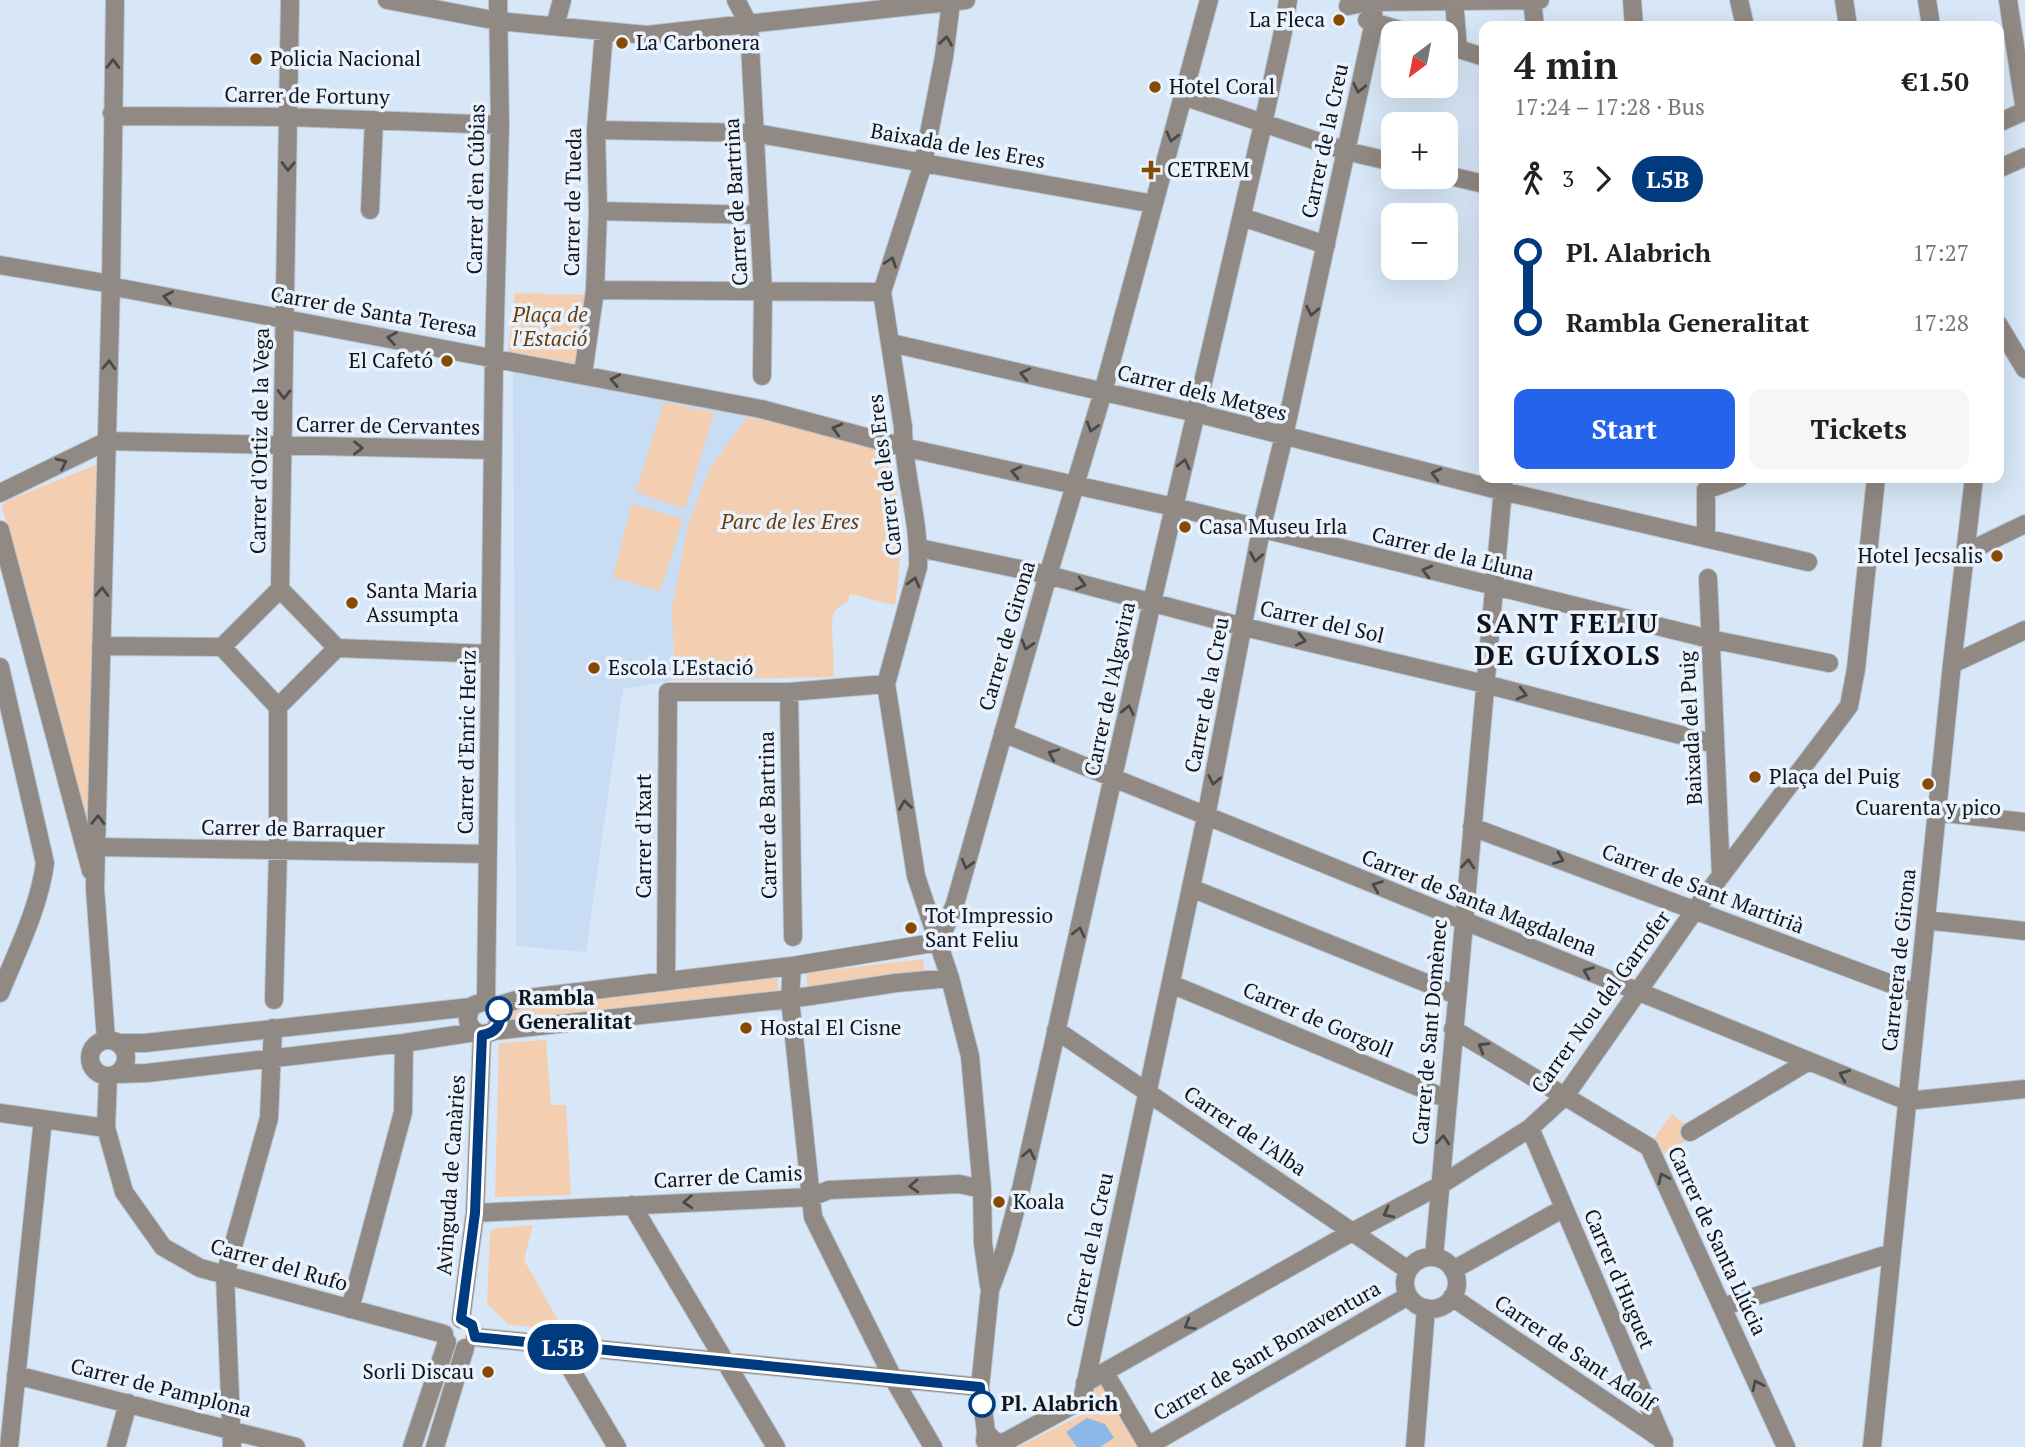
<!DOCTYPE html>
<html lang="en">
<head>
<meta charset="utf-8">
<style>
  :root { --surface:#fff; --page:#f6f6f6; --text:#222; --muted:#767676; --accent:#2563eb }
  body { margin:0; font-family:"PT Serif",serif; background:var(--page); color:var(--text); height:100vh; display:flex; flex-direction:column; font-size:26px; white-space:nowrap }
  * { box-sizing:border-box; margin:0 }
  p { font-size:23px; color:var(--muted) }
  .icon { flex:none; width:38px; height:38px; fill:none; stroke:currentColor; stroke-width:2; stroke-linecap:round; stroke-linejoin:round }
  .map { position:relative; flex:1; overflow:hidden }
  .sheet { position:absolute; left:1479px; top:21px; width:525px; height:462px; display:flex; flex-direction:column; background:var(--surface); border-radius:14px; box-shadow:0 7px 28px #0002 }
  .sheet>* { flex:none }
  .badge { padding:0 14px; border-radius:23px; font-size:24px; line-height:46px }
  .needle { width:46px; rotate:212deg }
  .fabs { position:absolute; left:1381px; top:21px; display:grid; gap:14px }
  .fabs a { display:grid; place-items:center; width:77px; height:77px; border-radius:14px; background:var(--surface); box-shadow:0 7px 28px #0002; font-size:35px }
  .map>.badge { position:absolute; translate:-50% -50%; box-shadow:0 0 0 4px #fff }
  .legs { display:flex; align-items:center; gap:10px; height:77px; padding:0 35px; font-size:23px }
  .legs p { margin-inline-start:auto }
  .headline { display:flex; align-items:center; justify-content:space-between; height:119px; padding:0 35px }
  h1 { font-size:38px; font-weight:600; line-height:52px }
  .cta { display:flex; gap:14px; margin-top:auto; padding:14px 35px }
  .cta a { flex:1; height:80px; border-radius:14px; background:var(--accent); color:#fff; font-size:28px; font-weight:600; line-height:80px; text-align:center }
  .cta a+a { background:var(--page); color:var(--text) }
  ul { padding:0 35px; list-style:none }
  li { display:flex; align-items:center; gap:24px; height:70px; font-size:26px }
  li i { display:grid; place-items:center; width:10px; height:100%; margin:0 9px; background:currentColor }
  li i::after { content:''; width:18px; height:18px; margin:-9px; border:5px solid; border-radius:50%; background:var(--surface) }
  li p { margin-inline-start:auto }
  li:first-child i { background:linear-gradient(#0000 50%,currentColor 0) }
  li:last-child i { background:linear-gradient(currentColor 50%,#0000 0) }
  .map>svg:first-child { display:block }
  .built { fill:#c8ddf3 }
  .green { fill:#f3ceb0 }
  .water { fill:#8bb8e7 }
  .lines { fill:none; stroke-linecap:round; stroke-linejoin:round }
  .minor-casing { stroke:#b7c5d3; stroke-width:20 }
  .minor { stroke:#918983; stroke-width:18 }
  .oneway { stroke:#494949 }
  .line-1-casing { stroke:#fff; stroke-width:16 }
  .line-1 { stroke:#003b80; stroke-width:10 }
  .poi-dot { fill:#864a05; stroke:#eaf3fd; stroke-width:2.5 }
  .stop-1-dot { fill:#fff; stroke:#003b80; stroke-width:3.5 }
  .labels { text-anchor:middle; stroke-width:7; stroke-linejoin:round; paint-order:stroke }
  .poi-label { font-size:21px; fill:#0e1419; stroke:#eaf3fd; text-anchor:start }
  .street-label { font-size:21px; fill:#0e1419; stroke:#eaf3fd }
  .park-label { font-size:21px; font-style:italic; fill:#6c3c07; stroke:#eaf3fd }
  .stop-label { font-size:21px; font-weight:bold; fill:#0e1419; stroke:#eaf3fd; text-anchor:start }
  .district-label { font-size:28px; font-weight:bold; letter-spacing:2px; fill:#0e1419; stroke:#eaf3fd }
</style>
</head>
<body>
<div class="map">
<svg width="2025" height="1447" viewBox="0 0 2025 1447">
  <rect width="100%" height="100%" fill="#d7e7f7"/>
  <path class="built" d="M513,369L749,415L710,468L672,608L675,680L623,689L586,952L516,946Z"/>
  <path class="green" d="M515,293L586,295L579,366L508,352Z
    M664,402L714,413L685,509L636,492Z
    M749,415L889,451C902,502 903,553 895,605L850,594L848,601L834,611L832,623L834,677L675,680L672,608L688,525L710,468Z
    M96,465L89,833L2,507L6,501Z
    M632,504L683,519L660,591L613,577Z
    M923,959L925,975L808,989L806,973Z
    M777,976L779,993L507,1025L505,1007Z
    M546,1040L551,1105H566L571,1195L495,1197L499,1043Z
    M1672,1114L1688,1127L1693,1137L1654,1160L1647,1148Z
    M533,1225L524,1260L564,1331L508,1324L487,1304L490,1232L494,1229Z
    M1103,1380L1142,1447H1018L1087,1412L1089,1410L1088,1388Z"/>
  <path class="water" d="M1087,1418L1105,1424L1114,1438L1100,1447H1077L1066,1432Z"/>
  <g class="lines">
    <defs>
      <path id="minor" d="M387,0L498,21L647,35L966,0
        M736,0L749,25L763,292L762,376
        M1454,0L1458,49
        M1532,0L1535,26
        M1632,0L1634,26
        M1739,0L1745,26
        M1844,0L1848,26
        M1927,0L1931,26
        M951,3L944,57L923,164L882,292L903,427C903,474 920,520 918,567L886,684L916,876L950,978L970,1056L982,1189L983,1243L989,1286
        M1348,6L1368,2L1540,0
        M1367,20L1410,33
        M555,26L562,0
        M1446,45L1484,57
        M1183,96L1346,151L1393,162
        M112,113L120,116L289,117L500,125
        M1998,123L2025,111L2008,0
        M596,130L755,133L1154,204
        M1998,169L2025,157
        M1446,175L1484,184
        M370,210L374,120
        M598,211L759,215
        M1242,217L1326,245
        M0,265L111,284L115,287L761,409L903,447L1174,507L1710,639L1829,663
        M595,290L882,292
        M1998,324L2025,369
        M891,343L1196,413L1502,491L1808,562
        M583,374L595,290L598,211L596,130L604,31
        M0,493L107,441L493,450
        M0,530L91,871
        M1706,537V490L1739,478
        M919,548L1048,575L1244,627L1485,684L1715,744
        M1965,553L2025,524
        M1708,578L1721,876
        M280,589L290,0
        M280,589L337,648L278,707L222,647Z
        M101,646L222,647
        M337,648L490,654
        M1952,664L2025,630
        M0,667L45,863C39,908 17,951 0,993
        M789,692L793,937
        M1003,733L1907,1101L2025,1089
        M1936,812L2025,822
        M1472,827L1918,994
        M97,847L488,854
        M1191,888L1456,995
        M1926,920L2025,931
        M939,942L955,904L1048,575L1103,392L1209,0
        M792,966L790,999L813,1217L894,1380L933,1447
        M666,980L668,692H789L886,684
        M1171,984L1447,1099
        M274,1000L278,852V707
        M486,1001L494,357L500,125L498,0
        M496,1006L520,999L792,966L939,942
        M1453,1029L1649,1147L1786,1447
        M1056,1030L1408,1270
        M494,1031L500,1019L496,1006L486,1001L474,1005C459,1021 475,1041 494,1031L790,999L896,983L950,978
        M106,1040L95,888L111,284L115,0
        M90 1058a18 18 0 1 1 36 0a18 18 0 1 1-36 0Z
        M118,1043H145L471,1007
        M117,1074L147,1073L404,1043L475,1032
        M108,1076L106,1128L124,1192L163,1247L200,1268L444,1334
        M0,1113L106,1128
        M1530,1128L1663,1440L1664,1447
        M1690,1132L1809,1061
        M632,1205L776,1447
        M475,1213L811,1197L829,1190L959,1184L982,1189
        M1405 1283a26 26 0 1 1 52 0a26 26 0 1 1-52 0Z
        M1434,1257L1504,478
        M1453,1270L1564,1208
        M1452,1297L1664,1441
        M1722,1307L1891,1253
        M350,1309L403,1112L404,1043
        M461,1319L475,1213L482,1035
        M475,1337L980,1387
        M557,1346L617,1447
        M1105,1373L1148,1446L1408,1296
        M16,1375L296,1447
        M1085,1383L1352,1232L1439,1186L1530,1128L1565,1096L1695,910L1849,706L1856,669L1876,478
        M986,1432L996,1443L1005,1442L1082,1400L1206,817L1261,530L1284,436L1374,22L1372,0
        M985,1441L986,1432L980,1387L990,1290L1005,1249L1022,1185L1152,602L1263,124L1284,27L1288,0
        M9,1447L43,1119
        M116,1447L128,1403
        M232,1447L225,1275L269,1118L273,1028
        M412,1447L447,1342
        M435,1447L465,1348
        M1415,1447L1426,1308
        M1872,1447L1952,664L1974,478"/>
    </defs>
    <use href="#minor" class="minor-casing"/>
    <use href="#minor" class="minor"/>
  </g>
  <defs><path id="oneway-chevron" d="M-2-3.5L2.5 0L-2 3.5" fill="none" stroke-width="1.6" stroke-linecap="round" stroke-linejoin="round" transform="scale(1.75)"/></defs>
  <g class="oneway">
    <use href="#oneway-chevron" transform="translate(946 41) rotate(-82)"/>
    <use href="#oneway-chevron" transform="translate(113 64) rotate(-89)"/>
    <use href="#oneway-chevron" transform="translate(1359 88) rotate(102)"/>
    <use href="#oneway-chevron" transform="translate(1172 137) rotate(105)"/>
    <use href="#oneway-chevron" transform="translate(288 166) rotate(91)"/>
    <use href="#oneway-chevron" transform="translate(891 262) rotate(-72)"/>
    <use href="#oneway-chevron" transform="translate(168 297) rotate(-169)"/>
    <use href="#oneway-chevron" transform="translate(1312 311) rotate(102)"/>
    <use href="#oneway-chevron" transform="translate(392 338) rotate(-170)"/>
    <use href="#oneway-chevron" transform="translate(109 365) rotate(-88)"/>
    <use href="#oneway-chevron" transform="translate(1025 374) rotate(-167)"/>
    <use href="#oneway-chevron" transform="translate(615 380) rotate(-169)"/>
    <use href="#oneway-chevron" transform="translate(284 394) rotate(91)"/>
    <use href="#oneway-chevron" transform="translate(1092 427) rotate(107)"/>
    <use href="#oneway-chevron" transform="translate(837 429) rotate(-165)"/>
    <use href="#oneway-chevron" transform="translate(358 448) rotate(1)"/>
    <use href="#oneway-chevron" transform="translate(62 463) rotate(-26)"/>
    <use href="#oneway-chevron" transform="translate(1184 464) rotate(-77)"/>
    <use href="#oneway-chevron" transform="translate(1016 472) rotate(-167)"/>
    <use href="#oneway-chevron" transform="translate(1436 474) rotate(-166)"/>
    <use href="#oneway-chevron" transform="translate(1256 557) rotate(100)"/>
    <use href="#oneway-chevron" transform="translate(1427 571) rotate(-166)"/>
    <use href="#oneway-chevron" transform="translate(914 582) rotate(-75)"/>
    <use href="#oneway-chevron" transform="translate(1081 584) rotate(14)"/>
    <use href="#oneway-chevron" transform="translate(102 592) rotate(-88)"/>
    <use href="#oneway-chevron" transform="translate(1301 640) rotate(13)"/>
    <use href="#oneway-chevron" transform="translate(1027 645) rotate(106)"/>
    <use href="#oneway-chevron" transform="translate(1522 694) rotate(15)"/>
    <use href="#oneway-chevron" transform="translate(1128 710) rotate(-78)"/>
    <use href="#oneway-chevron" transform="translate(1053 754) rotate(-157)"/>
    <use href="#oneway-chevron" transform="translate(1214 780) rotate(101)"/>
    <use href="#oneway-chevron" transform="translate(905 805) rotate(-99)"/>
    <use href="#oneway-chevron" transform="translate(98 820) rotate(-89)"/>
    <use href="#oneway-chevron" transform="translate(1559 859) rotate(21)"/>
    <use href="#oneway-chevron" transform="translate(967 864) rotate(106)"/>
    <use href="#oneway-chevron" transform="translate(1468 864) rotate(-85)"/>
    <use href="#oneway-chevron" transform="translate(1377 886) rotate(-158)"/>
    <use href="#oneway-chevron" transform="translate(1079 932) rotate(-77)"/>
    <use href="#oneway-chevron" transform="translate(1588 972) rotate(-158)"/>
    <use href="#oneway-chevron" transform="translate(1483 1047) rotate(-149)"/>
    <use href="#oneway-chevron" transform="translate(1844 1075) rotate(-158)"/>
    <use href="#oneway-chevron" transform="translate(1443 1140) rotate(-85)"/>
    <use href="#oneway-chevron" transform="translate(1029 1154) rotate(-78)"/>
    <use href="#oneway-chevron" transform="translate(1663 1178) rotate(-115)"/>
    <use href="#oneway-chevron" transform="translate(914 1186) rotate(177)"/>
    <use href="#oneway-chevron" transform="translate(688 1202) rotate(177)"/>
    <use href="#oneway-chevron" transform="translate(1388 1213) rotate(152)"/>
    <use href="#oneway-chevron" transform="translate(1189 1325) rotate(150)"/>
    <use href="#oneway-chevron" transform="translate(1757 1385) rotate(-115)"/>
  </g>
  <g class="lines">
    <defs>
      <path id="line-1" d="M499,1010C503,1024 496,1033 482,1035L475,1213L461,1319L472,1325L475,1337L980,1387L982,1404"/>
    </defs>
    <use href="#line-1" class="line-1-casing"/>
    <use href="#line-1" class="line-1"/>
  </g>
  <g class="poi-dot">
    <circle cx="1339" cy="20" r="7"/>
    <circle cx="622" cy="43" r="7"/>
    <circle cx="256" cy="59" r="7"/>
    <circle cx="1155" cy="87" r="7"/>
    <path d="M1147.5 159.5h7v7h7v7h-7v7h-7v-7h-7v-7h7z"/>
    <circle cx="447" cy="361" r="7"/>
    <circle cx="1185" cy="527" r="7"/>
    <circle cx="1997" cy="556" r="7"/>
    <circle cx="352" cy="603" r="7"/>
    <circle cx="594" cy="668" r="7"/>
    <circle cx="1755" cy="777" r="7"/>
    <circle cx="1928" cy="784" r="7"/>
    <circle cx="911" cy="928" r="7"/>
    <circle cx="746" cy="1028" r="7"/>
    <circle cx="999" cy="1202" r="7"/>
    <circle cx="488" cy="1372" r="7"/>
  </g>
  <g class="stop-1-dot">
    <circle cx="499" cy="1010" r="12"/>
    <circle cx="982" cy="1404" r="12"/>
  </g>
  <g class="labels">
    <g class="poi-label">
      <text x="1325" y="27" text-anchor="end">La Fleca</text>
      <text x="636" y="50">La Carbonera</text>
      <text x="270" y="66">Policia Nacional</text>
      <text x="1169" y="94">Hotel Coral</text>
      <text x="1167" y="177">CETREM</text>
      <text x="433" y="368" text-anchor="end">El Cafetó</text>
      <text x="1199" y="534">Casa Museu Irla</text>
      <text x="1983" y="563" text-anchor="end">Hotel Jecsalis</text>
      <text x="366" y="598">Santa Maria<tspan x="366" dy="24">Assumpta</tspan></text>
      <text x="608" y="675">Escola L'Estació</text>
      <text x="1769" y="784">Plaça del Puig</text>
      <text x="1928" y="815" text-anchor="middle">Cuarenta y pico</text>
      <text x="925" y="923">Tot Impressio<tspan x="925" dy="24">Sant Feliu</tspan></text>
      <text x="760" y="1035">Hostal El Cisne</text>
      <text x="1013" y="1209">Koala</text>
      <text x="474" y="1379" text-anchor="end">Sorli Discau</text>
    </g>
    <g class="street-label">
      <text transform="translate(307 96) rotate(1)" y="7">Carrer de Fortuny</text>
      <text transform="translate(1325 141) rotate(-78)" y="7">Carrer de la Creu</text>
      <text transform="translate(958 146) rotate(10)" y="7">Baixada de les Eres</text>
      <text transform="translate(476 189) rotate(-89)" y="7">Carrer d'en Cúbias</text>
      <text transform="translate(573 202) rotate(-89)" y="7">Carrer de Tueda</text>
      <text transform="translate(736 202) rotate(-93)" y="7">Carrer de Bartrina</text>
      <text transform="translate(374 312) rotate(10)" y="7">Carrer de Santa Teresa</text>
      <text transform="translate(1202 393) rotate(14)" y="7">Carrer dels Metges</text>
      <text transform="translate(388 426) rotate(1)" y="7">Carrer de Cervantes</text>
      <text transform="translate(260 441) rotate(-89)" y="7">Carrer d'Ortiz de la Vega</text>
      <text transform="translate(885 475) rotate(-97)" y="7">Carrer de les Eres</text>
      <text transform="translate(1453 554) rotate(14)" y="7">Carrer de la Lluna</text>
      <text transform="translate(1322 622) rotate(13)" y="7">Carrer del Sol</text>
      <text transform="translate(1007 636) rotate(-74)" y="7">Carrer de Girona</text>
      <text transform="translate(1110 689) rotate(-78)" y="7">Carrer de l'Algavira</text>
      <text transform="translate(1207 695) rotate(-79)" y="7">Carrer de la Creu</text>
      <text transform="translate(1691 728) rotate(-93)" y="7">Baixada del Puig</text>
      <text transform="translate(467 742) rotate(-89)" y="7">Carrer d'Enric Heriz</text>
      <text transform="translate(768 815) rotate(-91)" y="7">Carrer de Bartrina</text>
      <text transform="translate(293 829) rotate(1)" y="7">Carrer de Barraquer</text>
      <text transform="translate(644 836) rotate(-90)" y="7">Carrer d'Ixart</text>
      <text transform="translate(1703 889) rotate(21)" y="7">Carrer de Sant Martirià</text>
      <text transform="translate(1479 903) rotate(22)" y="7">Carrer de Santa Magdalena</text>
      <text transform="translate(1899 960) rotate(-84)" y="7">Carretera de Girona</text>
      <text transform="translate(1601 1002) rotate(-54)" y="7">Carrer Nou del Garrofer</text>
      <text transform="translate(1318 1020) rotate(23)" y="7">Carrer de Gorgoll</text>
      <text transform="translate(1430 1032) rotate(-85)" y="7">Carrer de Sant Domènec</text>
      <text transform="translate(1245 1131) rotate(34)" y="7">Carrer de l'Alba</text>
      <text transform="translate(451 1175) rotate(-86)" y="7">Avinguda de Canàries</text>
      <text transform="translate(728 1177) rotate(-3)" y="7">Carrer de Camis</text>
      <text transform="translate(1717 1241) rotate(65)" y="7">Carrer de Santa Llúcia</text>
      <text transform="translate(1090 1250) rotate(-78)" y="7">Carrer de la Creu</text>
      <text transform="translate(279 1265) rotate(16)" y="7">Carrer del Rufo</text>
      <text transform="translate(1619 1279) rotate(67)" y="7">Carrer d'Huguet</text>
      <text transform="translate(1267 1351) rotate(-30)" y="7">Carrer de Sant Bonaventura</text>
      <text transform="translate(1575 1353) rotate(34)" y="7">Carrer de Sant Adolf</text>
      <text transform="translate(161 1388) rotate(14)" y="7">Carrer de Pamplona</text>
    </g>
    <g class="park-label">
      <text x="550" y="322">Plaça de<tspan x="550" dy="24">l'Estació</tspan></text>
      <text x="790" y="529">Parc de les Eres</text>
    </g>
    <g class="stop-label">
      <text x="518" y="1005">Rambla<tspan x="518" dy="24">Generalitat</tspan></text>
      <text x="1001" y="1411">Pl. Alabrich</text>
    </g>
    <g class="district-label">
      <text x="1568" y="633">SANT FELIU<tspan x="1568" dy="32">DE GUÍXOLS</tspan></text>
    </g>
  </g>
</svg>
<div class="fabs">
<a><svg class="needle" viewBox="-14 -14 28 28"><path d="M0-13l5 13h-10z" fill="#e53935"/><path d="M0 13l5-13h-10z" fill="#767676"/></svg></a>
<a>+</a>
<a>−</a>
</div>
<b class="badge" style="left:563px;top:1347px;background:#003b80;color:#fff">L5B</b>
<section class="sheet">
<div class="headline"><div><h1>4 min</h1><p>17:24 – 17:28 · Bus</p></div><b>€1.50</b></div>
<div class="legs"><svg class="icon" aria-label="walk" viewBox="0 0 24 24"><circle cx="13" cy="4" r="2"/><path d="M13 8l-2 6 4 7M11 14l-3 7M7 12l3-4h3l4 4"/></svg>3<svg class="icon" aria-label="forward" viewBox="0 0 24 24"><path d="M9 5l7 7-7 7"/></svg><b class="badge" style="background:#003b80;color:#fff">L5B</b></div>
<ul>
<li><i style="color:#003b80"></i><b>Pl. Alabrich</b><p>17:27</p></li>
<li><i style="color:#003b80"></i><b>Rambla Generalitat</b><p>17:28</p></li>
</ul>
<div class="cta"><a>Start</a><a>Tickets</a></div>
</section>
</div>
</body>
</html>
